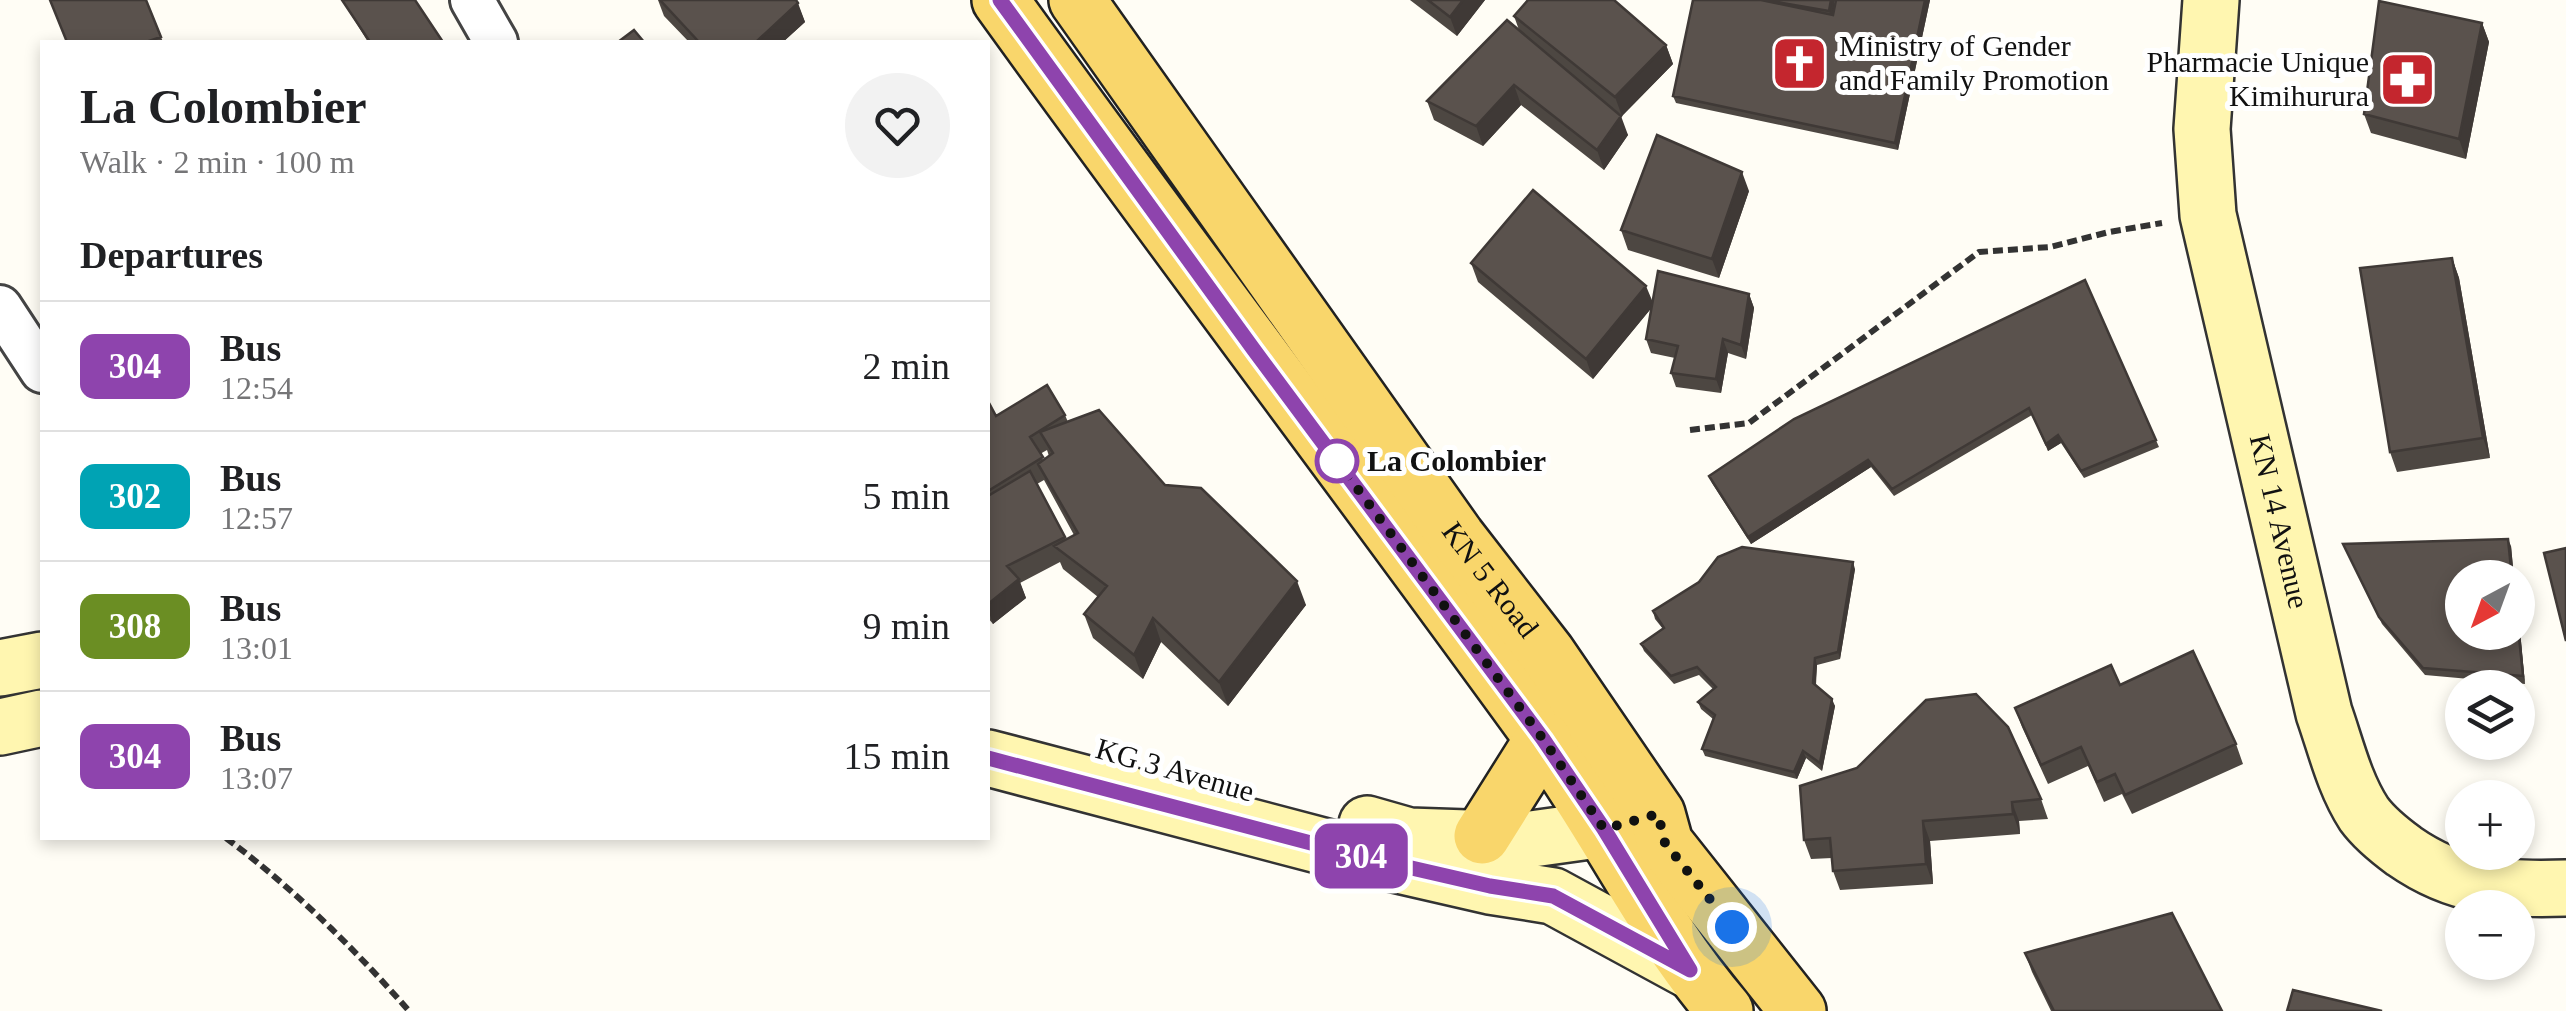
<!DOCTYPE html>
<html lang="en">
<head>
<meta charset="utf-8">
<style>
  :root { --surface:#fff; --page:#f2f2f2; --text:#202124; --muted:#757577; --line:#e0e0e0 }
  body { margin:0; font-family:"Times New Roman",serif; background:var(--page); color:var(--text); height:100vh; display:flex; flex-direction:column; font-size:38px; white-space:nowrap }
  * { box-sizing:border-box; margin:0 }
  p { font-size:32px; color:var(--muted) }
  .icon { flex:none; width:55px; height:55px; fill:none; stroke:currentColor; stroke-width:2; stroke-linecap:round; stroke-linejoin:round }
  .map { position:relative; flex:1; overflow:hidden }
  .panel { position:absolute; left:40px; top:40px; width:950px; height:800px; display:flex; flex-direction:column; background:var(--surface); border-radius:0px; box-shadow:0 5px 15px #0003 }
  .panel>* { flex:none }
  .badge { padding:0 20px; border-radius:15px; font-size:35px; line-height:65px }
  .needle { width:65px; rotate:221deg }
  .fabs { position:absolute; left:2445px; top:560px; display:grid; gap:20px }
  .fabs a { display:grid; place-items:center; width:90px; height:90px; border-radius:50%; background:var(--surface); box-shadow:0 5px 15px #0003; font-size:50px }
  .you { position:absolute; width:50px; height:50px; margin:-25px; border:8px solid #fff; border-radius:50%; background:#1a73e8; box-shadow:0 0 0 15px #1a73e833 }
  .map>.badge { position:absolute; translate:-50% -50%; box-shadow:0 0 0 5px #fff }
  h2 { padding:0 40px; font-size:38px; line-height:90px }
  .round { display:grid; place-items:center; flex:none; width:105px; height:105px; border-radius:52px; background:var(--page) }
  .head { display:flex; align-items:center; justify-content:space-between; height:170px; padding:0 40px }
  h1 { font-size:48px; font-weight:700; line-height:75px }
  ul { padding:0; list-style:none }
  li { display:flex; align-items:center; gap:30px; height:130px; padding:0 40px; border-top:2px solid var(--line) }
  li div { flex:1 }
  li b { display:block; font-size:38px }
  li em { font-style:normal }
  li .badge { min-width:110px; font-weight:700; text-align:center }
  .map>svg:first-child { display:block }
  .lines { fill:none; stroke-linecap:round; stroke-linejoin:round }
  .minor-casing { stroke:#444; stroke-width:48 }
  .secondary-casing { stroke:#333; stroke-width:60 }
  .primary-casing { stroke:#222; stroke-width:60 }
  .path { stroke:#333; stroke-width:6; stroke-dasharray:10 5; stroke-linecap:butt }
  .minor { stroke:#fff; stroke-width:42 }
  .secondary { stroke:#fff6b0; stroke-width:55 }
  .primary { stroke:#f9d66b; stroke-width:55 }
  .wall { fill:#4d4742; fill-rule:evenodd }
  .shaded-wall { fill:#3f3936 }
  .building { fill:#5a524d; stroke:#3f3936; stroke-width:2.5 }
  .line-casing { stroke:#fff; stroke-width:22 }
  .line { stroke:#8e44ad; stroke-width:15 }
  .walk { stroke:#111; stroke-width:10; stroke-dasharray:0 18 }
  .stop-dot { fill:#fff; stroke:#8e44ad; stroke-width:5 }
  .labels { text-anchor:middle; stroke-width:10; stroke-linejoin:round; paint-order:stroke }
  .poi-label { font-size:30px; fill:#111; stroke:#fff; text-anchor:start }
  .stop-label { font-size:30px; font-weight:bold; fill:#111; stroke:#fff; text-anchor:start }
  .street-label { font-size:30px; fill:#111; stroke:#fff }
</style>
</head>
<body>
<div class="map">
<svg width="2566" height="1011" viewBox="0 0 2566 1011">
  <rect width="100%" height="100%" fill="#fffdf5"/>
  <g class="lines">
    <defs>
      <path id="minor" d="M472,0L496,42
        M0,307L42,371"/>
      <g id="secondary">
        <path id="s1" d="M2211,0L2202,129L2208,215L2324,713C2336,747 2344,783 2364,814C2375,829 2389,840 2404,851C2457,888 2503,890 2566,888"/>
        <path d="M0,668L42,660"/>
        <path d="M0,727L42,718"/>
        <path d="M988,758L1368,858L1490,886L1553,896L1689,970"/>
        <path d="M1367,824L1409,836L1525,840L1604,829L1646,817"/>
      </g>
      <g id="primary">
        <path d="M1000,0C1178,247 1362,489 1541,736C1606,825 1653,928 1725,1011"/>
        <path id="s2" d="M1077,0L1457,537L1547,653L1657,814L1665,843L1798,1011"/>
        <path d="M1482,836L1543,739"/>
      </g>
    </defs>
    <use href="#minor" class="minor-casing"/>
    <use href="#secondary" class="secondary-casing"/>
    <use href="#primary" class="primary-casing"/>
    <path class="path" d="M1690,430L1749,423L1979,252L2050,247L2109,232L2162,223
      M226,838C293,888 354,948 409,1011"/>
    <use href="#minor" class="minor"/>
    <use href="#secondary" class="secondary"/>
    <use href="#primary" class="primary"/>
  </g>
  <path class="wall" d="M146,0L163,42H67Z
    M342,0L443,42H368Z
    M658,0H796L805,22L783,42H689L664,16Z
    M1410,0H1485L1457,36Z
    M1693,0H1835L1833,15L1836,0H1930L1898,150L1676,103L1673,96Z
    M1514,16L1666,45L1673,64L1622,116L1611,107L1628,135L1604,170L1521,105L1483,146L1434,120L1427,101L1519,30Z
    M2482,23L2489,42L2466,159L2371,133L2364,114Z
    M1749,191L1719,278L1628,250L1621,230Z
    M2452,258L2459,278L2490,458L2397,472L2390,452Z
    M1471,263L1653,303L1749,294L1754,308L1746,359L1728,353L1721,393L1676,387L1671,373L1675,358L1651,353L1646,339L1652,307L1593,379L1478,282Z
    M2085,280L2159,447L2084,478L2061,443L2048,451L2032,415L1894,496L1871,467L1751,544L1712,483L1709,476Z
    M988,401L996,416L1065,415L1068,422L1165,485L1306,605L1228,706L1161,642L1143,679L1093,638L1084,614L1098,597L1063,569L1060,562L1020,583L1026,598L993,624L988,618ZM1047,450L1049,456L1043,460L1040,454ZM1044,480L1074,535L1066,539L1037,484Z
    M2343,544L2511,546L2514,578H2462L2518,632V609L2525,684L2425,675L2382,624Z
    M1855,569L1840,659L1817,665L1816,685L1835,706L1822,771L1806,758L1797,779L1705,756L1702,749L1713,719L1701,709L1698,702L1713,689L1699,675L1674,684L1644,651L1641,644L1663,629L1655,619L1653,611Z
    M2120,685L2236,744L2243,764L2132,814L2122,794L2104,802L2088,766L2048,784L2022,727L2015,708Z
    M1857,768L2041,799L2048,819L2019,821L2020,834L1930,841L1933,884L1840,890L1833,871L1832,858L1811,859L1804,840Z
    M2025,953L2222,1011H2051L2032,972Z"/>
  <path class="shaded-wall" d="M1463,0H1485L1457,36L1450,17Z
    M1831,0H1835L1832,18L1829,11Z
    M1925,0H1930L1898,150L1895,143Z
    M798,3L805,22L783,42H756Z
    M2482,23L2489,42L2466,159L2459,139Z
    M1666,45L1673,64L1622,116L1615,97Z
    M1514,85L1521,105L1483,146L1476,126Z
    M1621,116L1628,135L1604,170L1597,150Z
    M1742,172L1749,191L1719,278L1712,259Z
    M2452,258L2459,278L2490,458L2483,438Z
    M1646,286L1654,305L1593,379L1586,359Z
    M1749,294L1754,308L1746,359L1741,345Z
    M1723,339L1728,353L1721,393L1716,379Z
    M2058,435L2061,443L2048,451L2046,444Z
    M1868,460L1871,467L1751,544L1748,537Z
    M2508,539L2511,546L2514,578H2512Z
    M1853,562L1855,569L1840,659L1838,652Z
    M1019,579L1026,598L993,624L988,609V604Z
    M1297,581L1306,605L1228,706L1219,682Z
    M2518,609L2525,684L2523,676L2518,627Z
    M1153,618L1161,642L1143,679L1134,655Z
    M1815,658L1817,665L1815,690L1813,683Z
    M1832,699L1835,706L1822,771L1820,763Z
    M1803,751L1806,758L1797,779L1794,772Z
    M2012,802L2019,821L2020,834L2013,814Z
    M1923,821L1930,841L1933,884L1926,864Z"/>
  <path class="building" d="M50,0H146L161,37L146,42H67Z
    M342,0H415L443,42H370Z
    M660,0H796L798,3L756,42H699Z
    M1428,0H1463L1450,17Z
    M1528,0H1614L1666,45L1615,97L1514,16Z
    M1693,0H1761L1833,15L1836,0H1925L1895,143L1673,96Z
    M1765,0H1831L1829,11Z
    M2379,1L2482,23L2459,139L2364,114Z
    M1507,20L1621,116L1597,150L1514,85L1476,126L1427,101Z
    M634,30L644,42H618Z
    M1657,135L1742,172L1712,259L1621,230Z
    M1533,190L1646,286L1586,359L1471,263Z
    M2452,258L2483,438L2390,452L2360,268Z
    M1658,271L1749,294L1741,345L1723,339L1716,379L1671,373L1678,346L1646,339Z
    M2085,280L2156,440L2081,471L2058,435L2046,444L2029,408L1892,489L1868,460L1748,537L1709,476L1794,419Z
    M1047,385L1065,415L1030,437L1043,457L988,491V401L996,416Z
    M1099,410L1165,485L1201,488L1297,581L1219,682L1153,618L1134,655L1084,614L1107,586L1054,546L1078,533L1038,464L1053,453L1040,432Z
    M1030,471L1065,537L1007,566L1019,579L988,604V496Z
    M2508,539L2512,578H2462V632H2518V627L2523,676L2423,668L2379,617L2343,544Z
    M1742,547L1853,562L1838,652L1815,658L1813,683L1832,699L1820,763L1803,751L1794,772L1702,749L1715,715L1698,702L1716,687L1697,667L1671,676L1641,644L1664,628L1653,611L1699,582L1718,557Z
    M2566,548V641L2544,553Z
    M2193,651L2236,744L2125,795L2115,774L2097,782L2081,747L2041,765L2015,708L2111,665L2120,685Z
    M1976,694L2008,727L2041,799L2012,802L2013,814L1923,821L1926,864L1833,871L1830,838L1804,840L1800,786L1857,768L1926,700Z
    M2172,913L2222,1011H2054L2025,953Z
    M2293,990L2382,1011H2287Z"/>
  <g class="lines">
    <defs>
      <path id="line" d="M988,758L1368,858L1490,886L1553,896L1690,970L1604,829L1543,739L1254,350L1000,0"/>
    </defs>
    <use href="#line" class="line-casing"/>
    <use href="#line" class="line"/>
    <path class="walk" d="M1337,461L1543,739L1604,829L1658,814L1665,843L1732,927"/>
  </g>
  <defs>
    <symbol id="church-square" viewBox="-11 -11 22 22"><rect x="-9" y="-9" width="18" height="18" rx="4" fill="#c4262e" stroke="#fff"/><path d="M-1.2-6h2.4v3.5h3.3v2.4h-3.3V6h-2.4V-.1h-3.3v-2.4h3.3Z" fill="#fff"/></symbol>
    <symbol id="pharmacy-square" viewBox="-11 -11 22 22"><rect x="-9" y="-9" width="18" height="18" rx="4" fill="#c4262e" stroke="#fff"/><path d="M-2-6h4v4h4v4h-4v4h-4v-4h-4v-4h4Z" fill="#fff"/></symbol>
  </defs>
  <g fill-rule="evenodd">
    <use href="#church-square" x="1768" y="32" width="63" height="63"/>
    <use href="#pharmacy-square" x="2376" y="48" width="63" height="63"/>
  </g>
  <circle class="stop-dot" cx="1337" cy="461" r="20"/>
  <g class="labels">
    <g class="poi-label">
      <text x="1839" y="56">Ministry of Gender<tspan x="1839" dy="34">and Family Promotion</tspan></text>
      <text x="2369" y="72" text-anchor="end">Pharmacie Unique<tspan x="2369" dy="34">Kimihurura</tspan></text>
    </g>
    <g class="stop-label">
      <text x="1367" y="471">La Colombier</text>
    </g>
    <g class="street-label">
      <text dy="10" stroke="none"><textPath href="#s1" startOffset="530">KN 14 Avenue</textPath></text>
      <text dy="10" stroke="none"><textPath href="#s2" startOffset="712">KN 5 Road</textPath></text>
      <text transform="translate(1175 770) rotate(16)" y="10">KG 3 Avenue</text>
    </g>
  </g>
</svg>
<div class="fabs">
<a><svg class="needle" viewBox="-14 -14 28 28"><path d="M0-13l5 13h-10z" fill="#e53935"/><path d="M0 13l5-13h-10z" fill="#757577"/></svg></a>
<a><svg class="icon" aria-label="layers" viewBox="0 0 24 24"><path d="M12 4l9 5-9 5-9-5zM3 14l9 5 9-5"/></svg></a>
<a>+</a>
<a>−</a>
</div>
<div class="you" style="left:1732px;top:927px"></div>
<b class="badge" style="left:1361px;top:856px;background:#8e44ad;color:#fff">304</b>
<section class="panel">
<div class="head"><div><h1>La Colombier</h1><p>Walk · 2 min · 100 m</p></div><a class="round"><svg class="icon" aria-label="heart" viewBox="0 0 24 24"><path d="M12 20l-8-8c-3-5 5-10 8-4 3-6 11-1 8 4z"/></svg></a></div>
<h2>Departures</h2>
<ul>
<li><span class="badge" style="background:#8e44ad;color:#fff">304</span><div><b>Bus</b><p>12:54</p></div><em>2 min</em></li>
<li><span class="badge" style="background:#00a3b4;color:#fff">302</span><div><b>Bus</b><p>12:57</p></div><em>5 min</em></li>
<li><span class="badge" style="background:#6b8e23;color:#fff">308</span><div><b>Bus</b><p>13:01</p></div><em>9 min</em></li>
<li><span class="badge" style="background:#8e44ad;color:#fff">304</span><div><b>Bus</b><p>13:07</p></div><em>15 min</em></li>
</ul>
</section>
</div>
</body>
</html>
